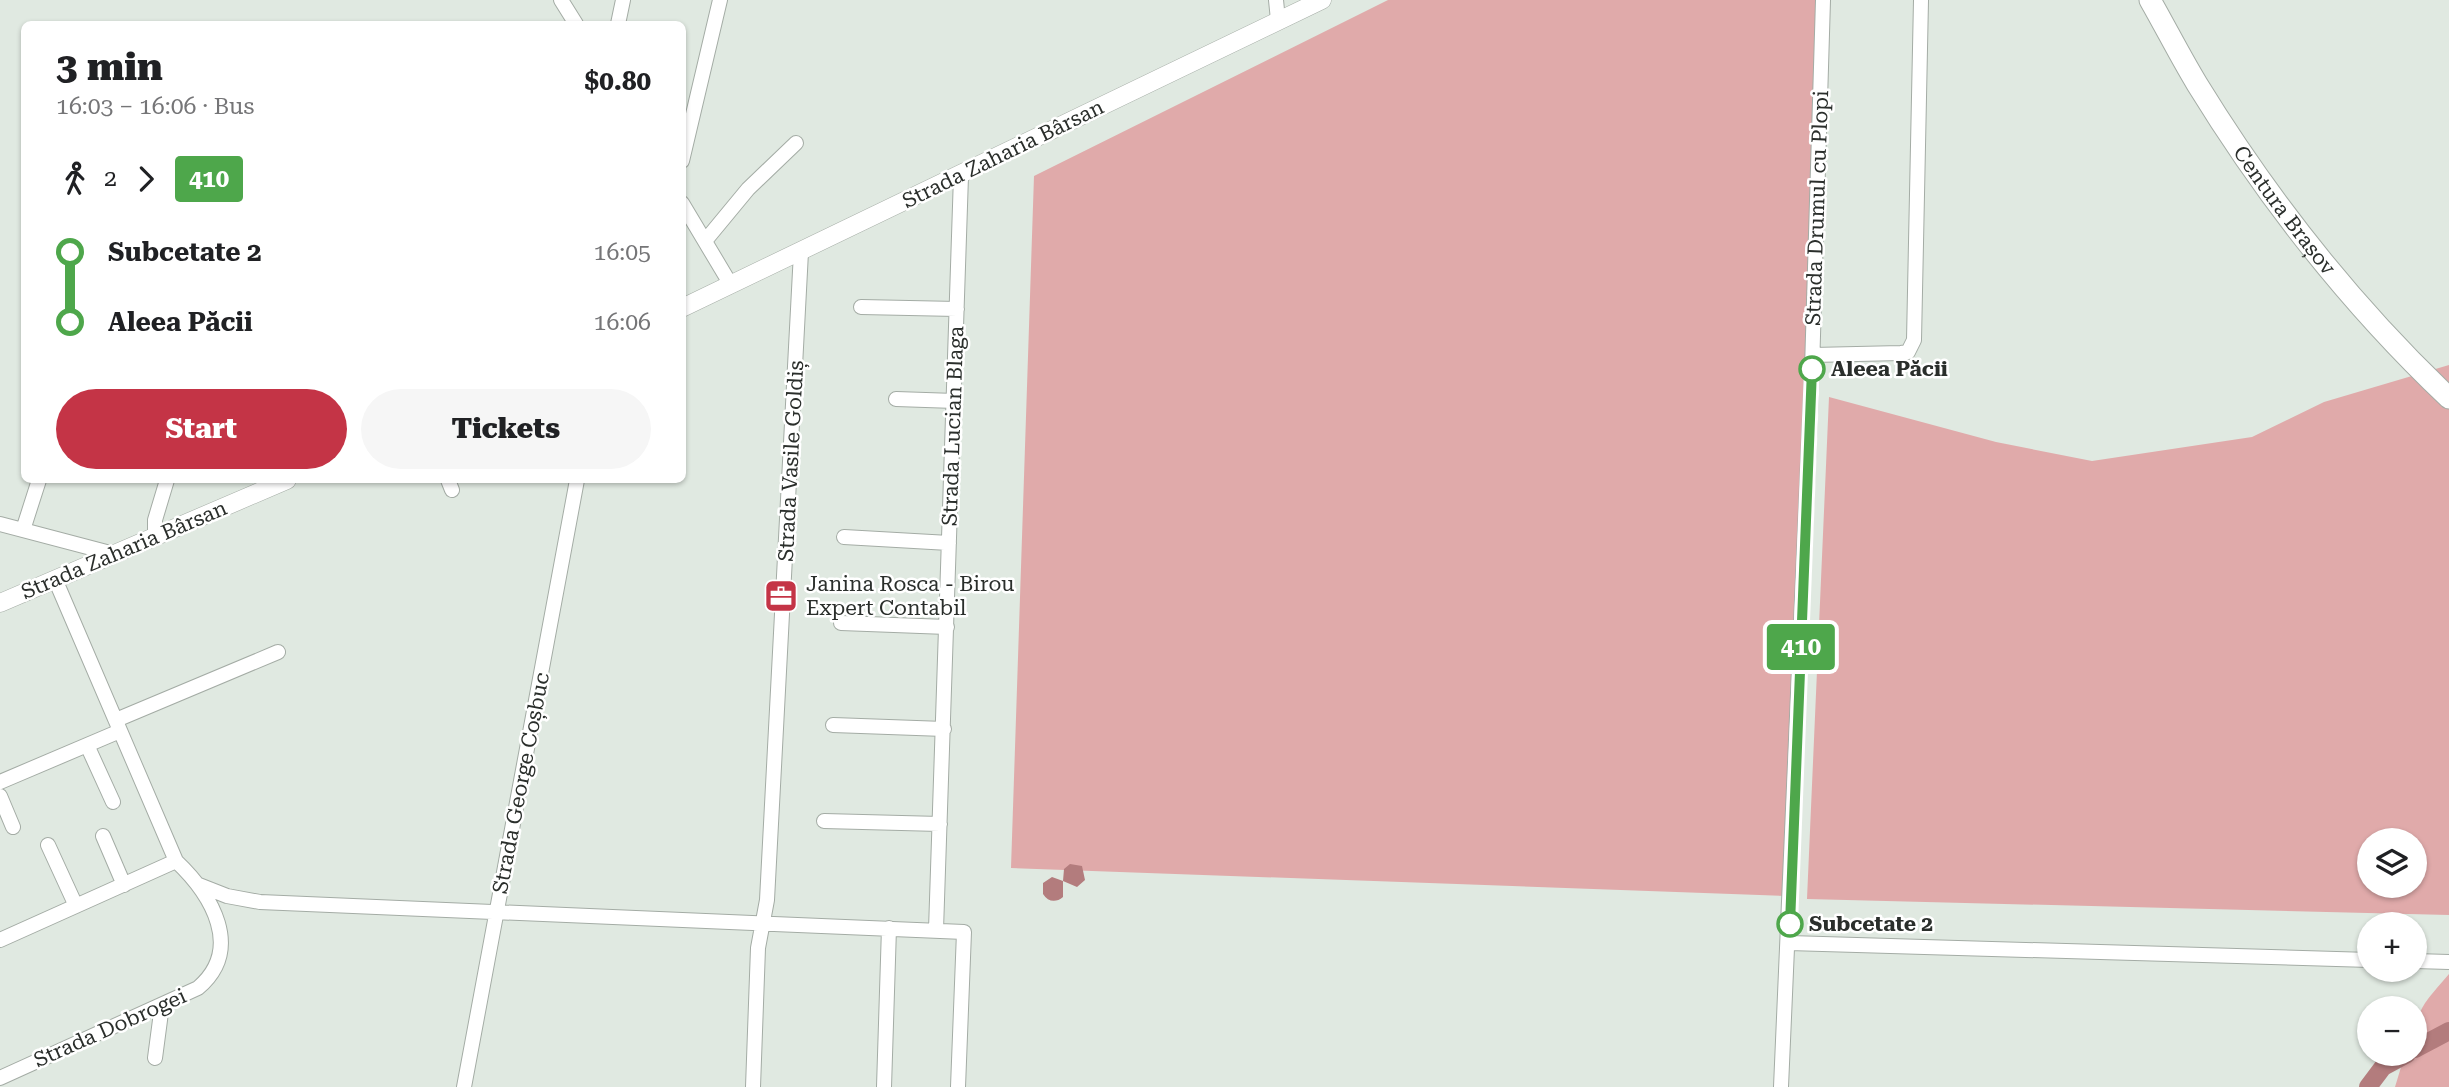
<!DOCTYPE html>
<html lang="en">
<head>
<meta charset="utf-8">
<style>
  :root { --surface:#fff; --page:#f6f6f6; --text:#202124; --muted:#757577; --accent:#c43446 }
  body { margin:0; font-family:"Roboto Serif",serif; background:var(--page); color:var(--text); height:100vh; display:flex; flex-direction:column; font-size:26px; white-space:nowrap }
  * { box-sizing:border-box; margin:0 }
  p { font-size:23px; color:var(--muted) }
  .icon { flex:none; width:38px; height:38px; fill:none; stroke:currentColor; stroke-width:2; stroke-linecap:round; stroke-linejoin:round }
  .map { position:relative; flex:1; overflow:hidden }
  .details { position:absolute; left:21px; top:21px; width:665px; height:462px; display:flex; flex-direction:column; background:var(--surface); border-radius:10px; box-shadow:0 2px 5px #0004 }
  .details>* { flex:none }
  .badge { padding:0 14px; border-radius:5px; font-size:24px; line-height:46px }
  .controls { position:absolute; left:2357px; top:828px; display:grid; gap:14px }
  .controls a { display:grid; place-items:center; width:70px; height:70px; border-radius:50%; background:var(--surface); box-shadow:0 2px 5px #0004; font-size:35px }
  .map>.badge { position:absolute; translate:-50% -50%; box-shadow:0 0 0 4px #fff }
  .legs { display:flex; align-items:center; gap:10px; height:77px; padding:0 35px; font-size:23px }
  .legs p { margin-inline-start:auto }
  .overview { display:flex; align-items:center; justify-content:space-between; height:119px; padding:0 35px }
  h1 { font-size:38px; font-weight:800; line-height:52px }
  .primary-button { display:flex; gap:14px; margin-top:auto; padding:14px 35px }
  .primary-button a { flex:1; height:80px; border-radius:42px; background:var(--accent); color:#fff; font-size:28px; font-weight:800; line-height:80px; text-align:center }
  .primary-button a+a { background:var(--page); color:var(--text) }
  ul { padding:0 35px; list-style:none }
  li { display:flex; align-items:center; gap:24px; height:70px; font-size:26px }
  li i { display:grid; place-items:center; width:10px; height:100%; margin:0 9px; background:currentColor }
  li i::after { content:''; width:18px; height:18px; margin:-9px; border:5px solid; border-radius:50%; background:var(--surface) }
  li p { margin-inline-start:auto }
  li:first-child i { background:linear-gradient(#0000 50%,currentColor 0) }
  li:last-child i { background:linear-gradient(currentColor 50%,#0000 0) }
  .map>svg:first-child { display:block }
  .green { fill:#e0aaaa; fill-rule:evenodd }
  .water { fill:#b37c7d }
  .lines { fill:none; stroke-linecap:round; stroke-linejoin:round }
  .river { stroke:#b37c7d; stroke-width:18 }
  .minor-casing { stroke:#a4aca5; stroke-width:16 }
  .major-casing { stroke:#a4aca5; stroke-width:19 }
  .highway-casing { stroke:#a4aca5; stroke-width:23 }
  .minor { stroke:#fff; stroke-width:14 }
  .major { stroke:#fff; stroke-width:18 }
  .highway { stroke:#fff; stroke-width:21 }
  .line-1-casing { stroke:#fff; stroke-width:16 }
  .line-1 { stroke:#4ea74b; stroke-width:10 }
  .stop-1-dot { fill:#fff; stroke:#4ea74b; stroke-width:3.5 }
  .labels { text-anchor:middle; stroke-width:5; stroke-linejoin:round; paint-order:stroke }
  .street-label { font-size:21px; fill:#2a2e2b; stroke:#fff }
  .stop-label { font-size:21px; font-weight:bold; fill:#2a2e2b; stroke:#fff; text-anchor:start }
  .poi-label { font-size:21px; fill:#2a2e2b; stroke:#fff; text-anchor:start }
</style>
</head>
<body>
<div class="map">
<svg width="2449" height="1087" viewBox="0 0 2449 1087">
  <rect width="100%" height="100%" fill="#e0e9e1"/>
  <path class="green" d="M1388,0H1826L1786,896L1011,868L1034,176Z
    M2449,365V915L1807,899L1829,397L1996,442L2092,461L2252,437L2324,402ZM2370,840H2415V886H2370Z
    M2449,974V1087H2395L2405,1054H2415C2415,1009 2421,1007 2449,974Z"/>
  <path class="water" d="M1070,864L1082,866L1085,880L1077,887L1063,881V897C1056,903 1048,902 1043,894V883L1052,877L1063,881L1064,869Z"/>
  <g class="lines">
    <path class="river" d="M2415,1049L2449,1031
      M2368,1087L2383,1067L2407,1054"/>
    <defs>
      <path id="minor" d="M561,0L576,24
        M1276,0L1278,20
        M618,24L623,0
        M682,161L720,0
        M682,203L731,285
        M705,241L748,189L796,143
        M861,307L957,309
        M1813,355L1901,353L1908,352L1914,340L1921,0
        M896,399L955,401
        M448,480L452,490
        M0,524L114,554
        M23,530L39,480
        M155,536V520L167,480
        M844,537L949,543
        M841,623L947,627
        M116,720L278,652
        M833,725L944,729
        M87,745L113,802
        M0,782L120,731
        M0,796L13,827
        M824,821L940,824
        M103,836L124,885
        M48,845L76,906
        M199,885L227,896L260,902L964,932L958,1087
        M936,930L961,176
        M0,940L176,861
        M1789,943L2370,960
        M2415,961L2449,962
        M155,1058L162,1005
        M0,1078L198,988C244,949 212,895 176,861L55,579
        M464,1087L577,480
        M753,1087L758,948L767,900L801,252
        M884,1087L889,928
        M1781,1087L1812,369L1823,0"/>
      <path id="major" d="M682,308L1322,0
        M0,603L287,480"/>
      <g id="highway">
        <path id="s1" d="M2150,0C2166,28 2180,56 2197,84C2267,198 2351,305 2449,398"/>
      </g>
    </defs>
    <use href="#minor" class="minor-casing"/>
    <use href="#major" class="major-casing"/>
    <use href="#highway" class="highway-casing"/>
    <use href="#minor" class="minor"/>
    <use href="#major" class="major"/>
    <use href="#highway" class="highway"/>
  </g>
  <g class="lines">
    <defs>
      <path id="line-1" d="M1790,924L1812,369"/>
    </defs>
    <use href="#line-1" class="line-1-casing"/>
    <use href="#line-1" class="line-1"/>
  </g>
  <defs>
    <symbol id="office-square" viewBox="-11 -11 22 22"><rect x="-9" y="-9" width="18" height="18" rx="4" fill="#c43446" stroke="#fff"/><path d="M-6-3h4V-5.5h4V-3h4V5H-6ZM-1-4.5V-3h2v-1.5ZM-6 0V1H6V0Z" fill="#fff"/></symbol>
  </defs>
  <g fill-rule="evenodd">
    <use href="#office-square" x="762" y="577" width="38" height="38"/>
  </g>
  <g class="stop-1-dot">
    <circle cx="1812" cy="369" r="12"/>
    <circle cx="1790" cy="924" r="12"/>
  </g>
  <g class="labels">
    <g class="street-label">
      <text transform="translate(1003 154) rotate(-26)" y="7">Strada Zaharia Bârsan</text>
      <text transform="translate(1817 208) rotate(-88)" y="7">Strada Drumul cu Plopi</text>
      <text dy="7" stroke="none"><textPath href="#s1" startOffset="250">Centura Brașov</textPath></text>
      <text transform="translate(953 426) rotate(-88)" y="7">Strada Lucian Blaga</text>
      <text transform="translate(791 461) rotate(-87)" y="7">Strada Vasile Goldiș</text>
      <text transform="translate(124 550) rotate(-23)" y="7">Strada Zaharia Bârsan</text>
      <text transform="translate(521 783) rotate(-79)" y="7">Strada George Coșbuc</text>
      <text transform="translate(110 1028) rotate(-24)" y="7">Strada Dobrogei</text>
    </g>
    <g class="stop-label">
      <text x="1831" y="376">Aleea Păcii</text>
      <text x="1809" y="931">Subcetate 2</text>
    </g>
    <g class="poi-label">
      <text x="806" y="591">Janina Rosca - Birou<tspan x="806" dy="24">Expert Contabil</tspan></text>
    </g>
  </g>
</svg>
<div class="controls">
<a><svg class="icon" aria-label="layers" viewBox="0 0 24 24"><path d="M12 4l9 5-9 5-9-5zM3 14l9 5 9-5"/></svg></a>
<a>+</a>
<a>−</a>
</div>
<b class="badge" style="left:1801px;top:647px;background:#4ea74b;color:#fff">410</b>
<section class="details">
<div class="overview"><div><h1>3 min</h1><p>16:03 – 16:06 · Bus</p></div><b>$0.80</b></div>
<div class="legs"><svg class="icon" aria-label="walk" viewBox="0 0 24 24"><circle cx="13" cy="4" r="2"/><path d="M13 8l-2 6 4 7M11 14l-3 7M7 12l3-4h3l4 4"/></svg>2<svg class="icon" aria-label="forward" viewBox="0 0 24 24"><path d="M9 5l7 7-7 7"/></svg><b class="badge" style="background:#4ea74b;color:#fff">410</b></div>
<ul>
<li><i style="color:#4ea74b"></i><b>Subcetate 2</b><p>16:05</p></li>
<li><i style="color:#4ea74b"></i><b>Aleea Păcii</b><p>16:06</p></li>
</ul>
<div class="primary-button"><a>Start</a><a>Tickets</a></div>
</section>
</div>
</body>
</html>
